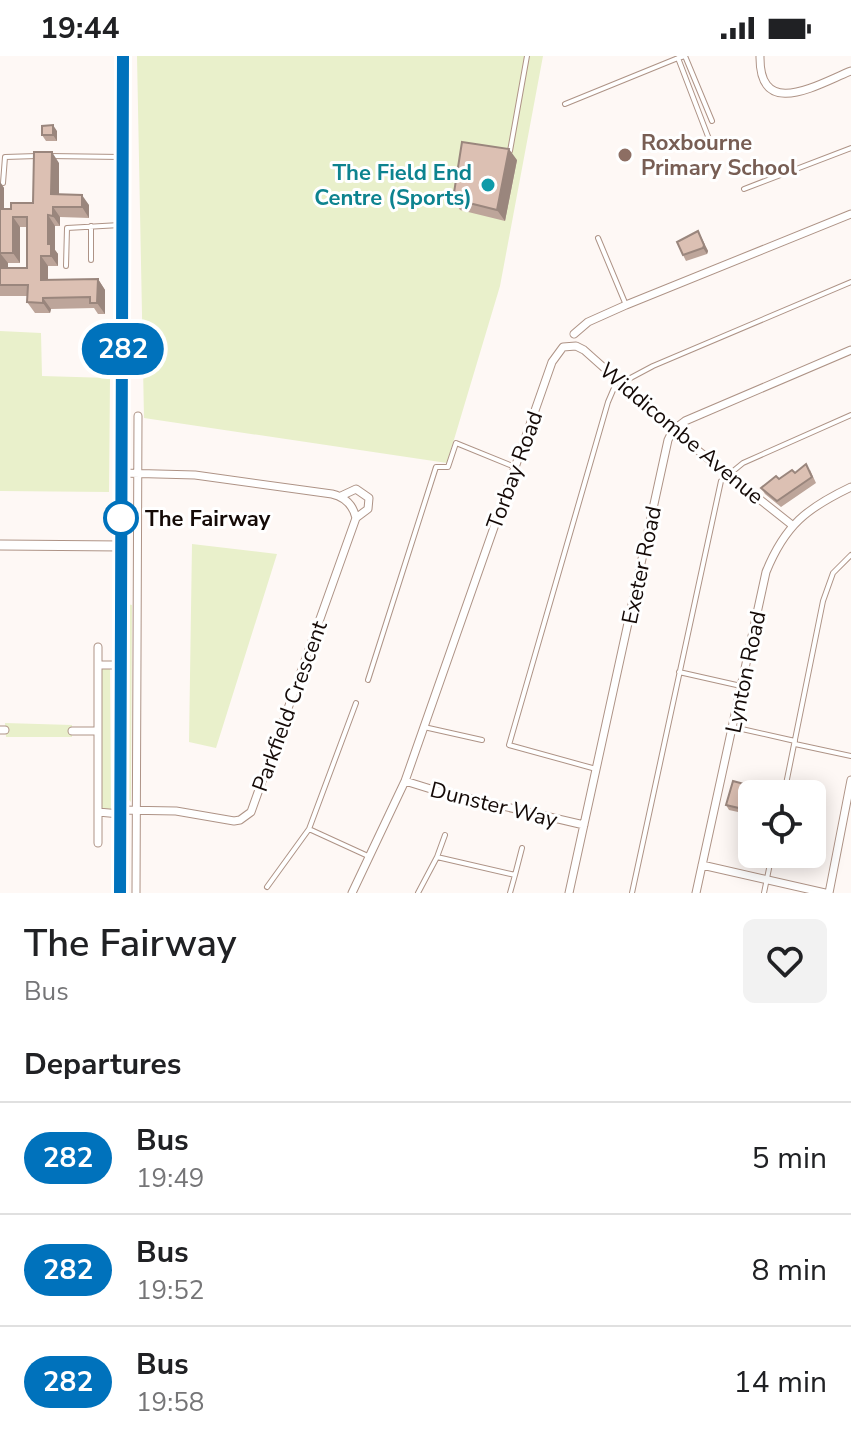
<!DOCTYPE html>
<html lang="en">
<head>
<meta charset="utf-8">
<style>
  :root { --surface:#fff; --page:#f2f2f2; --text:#202124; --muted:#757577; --line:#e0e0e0 }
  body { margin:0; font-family:"Nunito Sans",sans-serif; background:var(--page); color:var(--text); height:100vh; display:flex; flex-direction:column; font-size:30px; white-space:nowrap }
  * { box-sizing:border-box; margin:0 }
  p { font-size:26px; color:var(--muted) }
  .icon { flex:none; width:44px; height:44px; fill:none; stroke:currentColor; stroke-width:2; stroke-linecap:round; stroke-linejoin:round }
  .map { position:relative; height:837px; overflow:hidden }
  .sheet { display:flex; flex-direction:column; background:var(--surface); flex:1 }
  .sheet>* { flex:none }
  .badge { padding:0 16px; border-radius:26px; font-size:28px; line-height:52px }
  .fabs { position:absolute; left:738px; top:724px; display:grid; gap:16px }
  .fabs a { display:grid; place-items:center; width:88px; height:88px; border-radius:12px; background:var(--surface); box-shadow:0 4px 20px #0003; font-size:40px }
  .map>.badge { position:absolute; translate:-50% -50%; box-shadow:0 0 0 4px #fff }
  h2 { padding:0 24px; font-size:30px; line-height:72px }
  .round { display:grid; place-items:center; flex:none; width:84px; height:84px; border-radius:12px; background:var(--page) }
  .summary { display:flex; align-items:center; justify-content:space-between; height:136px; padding:0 24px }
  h1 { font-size:38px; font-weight:600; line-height:60px }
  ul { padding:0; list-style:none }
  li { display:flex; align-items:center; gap:24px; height:112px; padding:0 24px; border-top:2px solid var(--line) }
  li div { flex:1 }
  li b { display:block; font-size:30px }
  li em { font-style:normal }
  li .badge { min-width:88px; font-weight:700; text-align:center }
  .status { display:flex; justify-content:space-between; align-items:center; height:56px; padding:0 40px; background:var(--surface); direction:ltr }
  .status svg { height:22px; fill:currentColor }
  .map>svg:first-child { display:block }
  .green { fill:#e9f0cb }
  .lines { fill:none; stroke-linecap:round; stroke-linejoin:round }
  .service-casing { stroke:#ae9386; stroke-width:6 }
  .minor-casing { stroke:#ae9386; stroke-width:9 }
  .tertiary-casing { stroke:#ae9386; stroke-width:11 }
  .service { stroke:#fff; stroke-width:4 }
  .minor { stroke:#fff; stroke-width:7 }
  .tertiary { stroke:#fff; stroke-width:9 }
  .wall { fill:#bda59a; fill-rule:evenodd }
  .shaded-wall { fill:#9a867d }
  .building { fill:#dcc0b3; stroke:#9a867d; stroke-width:2; fill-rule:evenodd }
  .line-casing { stroke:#fff; stroke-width:18 }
  .line { stroke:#0072bc; stroke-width:12 }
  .education-dot { fill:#8d6e63; stroke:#fff; stroke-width:3 }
  .culture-dot { fill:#0f9aa8; stroke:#fff; stroke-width:3 }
  .stop-dot { fill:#fff; stroke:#0072bc; stroke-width:4 }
  .labels { text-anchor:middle; stroke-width:6; stroke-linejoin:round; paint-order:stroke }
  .education-label { font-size:22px; font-weight:bold; fill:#785e54; stroke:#fff; text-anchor:start }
  .culture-label { font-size:22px; font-weight:bold; fill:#0d838f; stroke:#fff; text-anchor:end }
  .street-label { font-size:22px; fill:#140a07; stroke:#fff }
  .stop-label { font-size:22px; font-weight:bold; fill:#140a07; stroke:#fff; text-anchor:start }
</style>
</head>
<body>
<div class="status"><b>19:44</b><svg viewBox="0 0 49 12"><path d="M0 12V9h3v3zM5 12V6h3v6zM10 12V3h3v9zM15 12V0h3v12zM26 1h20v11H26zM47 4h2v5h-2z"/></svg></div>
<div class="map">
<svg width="851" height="837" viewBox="0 0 851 837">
  <rect width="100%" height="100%" fill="#fef8f5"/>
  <path class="green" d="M137,0H543L500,230L447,407L144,362Z
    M0,275L41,277L42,320L110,322L109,436L0,435Z
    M192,488L277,498L216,692L189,686Z
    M127,548L132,549L131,746L126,741Z
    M98,609H110L111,757L98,756Z
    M5,667L72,669V681H6Z"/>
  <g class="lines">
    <defs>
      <path id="service" d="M685,0L678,2L709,83
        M685,0L712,65
        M565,48L678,2
        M510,95L527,0
        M49,100L121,101
        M3,127L5,101L37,100
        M744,133L851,92
        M598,182L626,249
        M91,204V170
        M66,210L67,172L120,169
        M623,326L653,310L851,226
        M679,616L741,630
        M368,624L436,411H448L456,387L515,411
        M424,671L482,684
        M733,671L795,685
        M795,688L851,700
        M596,713L509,689L608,346L617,325
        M784,738L823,545L833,517L851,499
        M309,773L368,800
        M437,801L445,779
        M515,819L522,792
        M267,831L309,773L356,647
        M418,837L437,801L515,819L510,837
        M632,837L721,425L743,407L851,359
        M764,837L772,798"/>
      <path id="minor" d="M760,0C759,65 818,28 851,15
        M574,278L588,266L626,249L851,158
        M341,440L356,433L369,442L368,453L356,462
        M98,609V591
        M0,674H5
        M72,675H96
        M405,725L434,734L584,769
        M120,754L176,755L234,765L240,764L251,756L356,462C353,449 345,441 332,438L195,419L121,417
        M98,756V787
        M120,758L98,756V609H121
        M702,809L825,837
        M136,837L138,360
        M352,837L405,725L552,306L563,291L576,290L584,294L686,385L792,469
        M569,837L668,384L673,374L685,365L851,294
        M696,837L766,516C785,469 807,452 851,431
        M829,837L851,724"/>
      <path id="tertiary" d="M0,489L122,490
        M120,837L123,0"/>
    </defs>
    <use href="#service" class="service-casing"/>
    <use href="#minor" class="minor-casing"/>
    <use href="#tertiary" class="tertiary-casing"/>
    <use href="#service" class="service"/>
    <use href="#minor" class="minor"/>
    <use href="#tertiary" class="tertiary"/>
  </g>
  <path class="wall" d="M57,75V85H46L42,79Z
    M517,104L505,165L460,154L453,143Z
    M59,107V138L89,149V162L60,161V170H55V194L58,198V210H48V224L98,223L105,234V258H98L94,252L51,253L50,257H35L27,246V240H0V126L4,132V153H11L33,147ZM20,171H27V212H8V207H20Z
    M698,175L708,195L707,198L686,205L683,199Z
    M810,414L816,427L781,451L765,438L761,432L795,417Z
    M748,733L746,745L749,750L747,758L729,754L726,749Z"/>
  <path class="shaded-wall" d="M53,69L57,75V85L53,79Z
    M509,93L517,104L505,165L497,154Z
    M52,96L59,107V149L51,138Z
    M0,126L4,132V164L0,158Z
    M82,139L89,149V162L82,151Z
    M53,151L60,161V170L53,160Z
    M48,159L55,170V194L58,198V210L51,200L48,188Z
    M13,161L20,171V207L13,197Z
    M698,175L708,195L707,198L703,192Z
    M0,197L8,207V223L0,212Z
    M41,200L48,210V234L41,224Z
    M98,223L105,234V258L97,247Z
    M43,242L51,253L50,257L43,247Z
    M744,728L748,733L746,745L749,750L747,758L743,753L741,744Z"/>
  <path class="building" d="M53,69V79H42V70Z
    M462,86L509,93L497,154L453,143Z
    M34,96H52L51,138L82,139V151H53V160L48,159V188H51V200H41V224L98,223L97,247H90V241L43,242V247L27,246L28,229H0V153H11V147H33ZM13,161H27V212H0V197H13Z
    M698,175L704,189L703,192L683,199L677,186Z
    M806,408L812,421L777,445L761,432L776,420L779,423L792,414L795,417Z
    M733,725L744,728L741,744H745L743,753L726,749Z"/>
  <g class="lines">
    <defs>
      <path id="line" d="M120,837L123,0"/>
    </defs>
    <use href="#line" class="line-casing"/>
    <use href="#line" class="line"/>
  </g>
  <circle class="education-dot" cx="625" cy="99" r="8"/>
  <circle class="culture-dot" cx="488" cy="129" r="8"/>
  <circle class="stop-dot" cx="121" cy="462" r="16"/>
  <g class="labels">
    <g class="education-label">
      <text x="641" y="94">Roxbourne<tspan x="641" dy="25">Primary School</tspan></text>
    </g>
    <g class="culture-label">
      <text x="472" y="124">The Field End<tspan x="472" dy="25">Centre (Sports)</tspan></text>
    </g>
    <g class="street-label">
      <text transform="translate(682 377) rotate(40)" y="8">Widdicombe Avenue</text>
      <text transform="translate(514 414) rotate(-70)" y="8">Torbay Road</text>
      <text transform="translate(641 509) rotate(-78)" y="8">Exeter Road</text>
      <text transform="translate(745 616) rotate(-78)" y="8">Lynton Road</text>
      <text transform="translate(289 650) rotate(-70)" y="8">Parkfield Crescent</text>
      <text transform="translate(494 748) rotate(14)" y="8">Dunster Way</text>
    </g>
    <g class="stop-label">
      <text x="145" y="470">The Fairway</text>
    </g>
  </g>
</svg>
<div class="fabs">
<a><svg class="icon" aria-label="locate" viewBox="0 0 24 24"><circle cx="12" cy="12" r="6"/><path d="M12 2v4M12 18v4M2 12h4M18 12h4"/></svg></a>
</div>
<b class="badge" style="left:123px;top:293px;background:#0072bc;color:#fff">282</b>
</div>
<section class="sheet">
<div class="summary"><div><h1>The Fairway</h1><p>Bus</p></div><a class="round"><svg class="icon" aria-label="heart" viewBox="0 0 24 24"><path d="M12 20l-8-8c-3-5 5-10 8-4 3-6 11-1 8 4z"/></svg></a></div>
<h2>Departures</h2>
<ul>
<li><span class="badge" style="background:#0072bc;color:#fff">282</span><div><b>Bus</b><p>19:49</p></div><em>5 min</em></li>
<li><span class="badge" style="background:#0072bc;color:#fff">282</span><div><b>Bus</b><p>19:52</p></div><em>8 min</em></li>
<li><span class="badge" style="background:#0072bc;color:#fff">282</span><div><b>Bus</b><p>19:58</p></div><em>14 min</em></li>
</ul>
</section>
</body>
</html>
